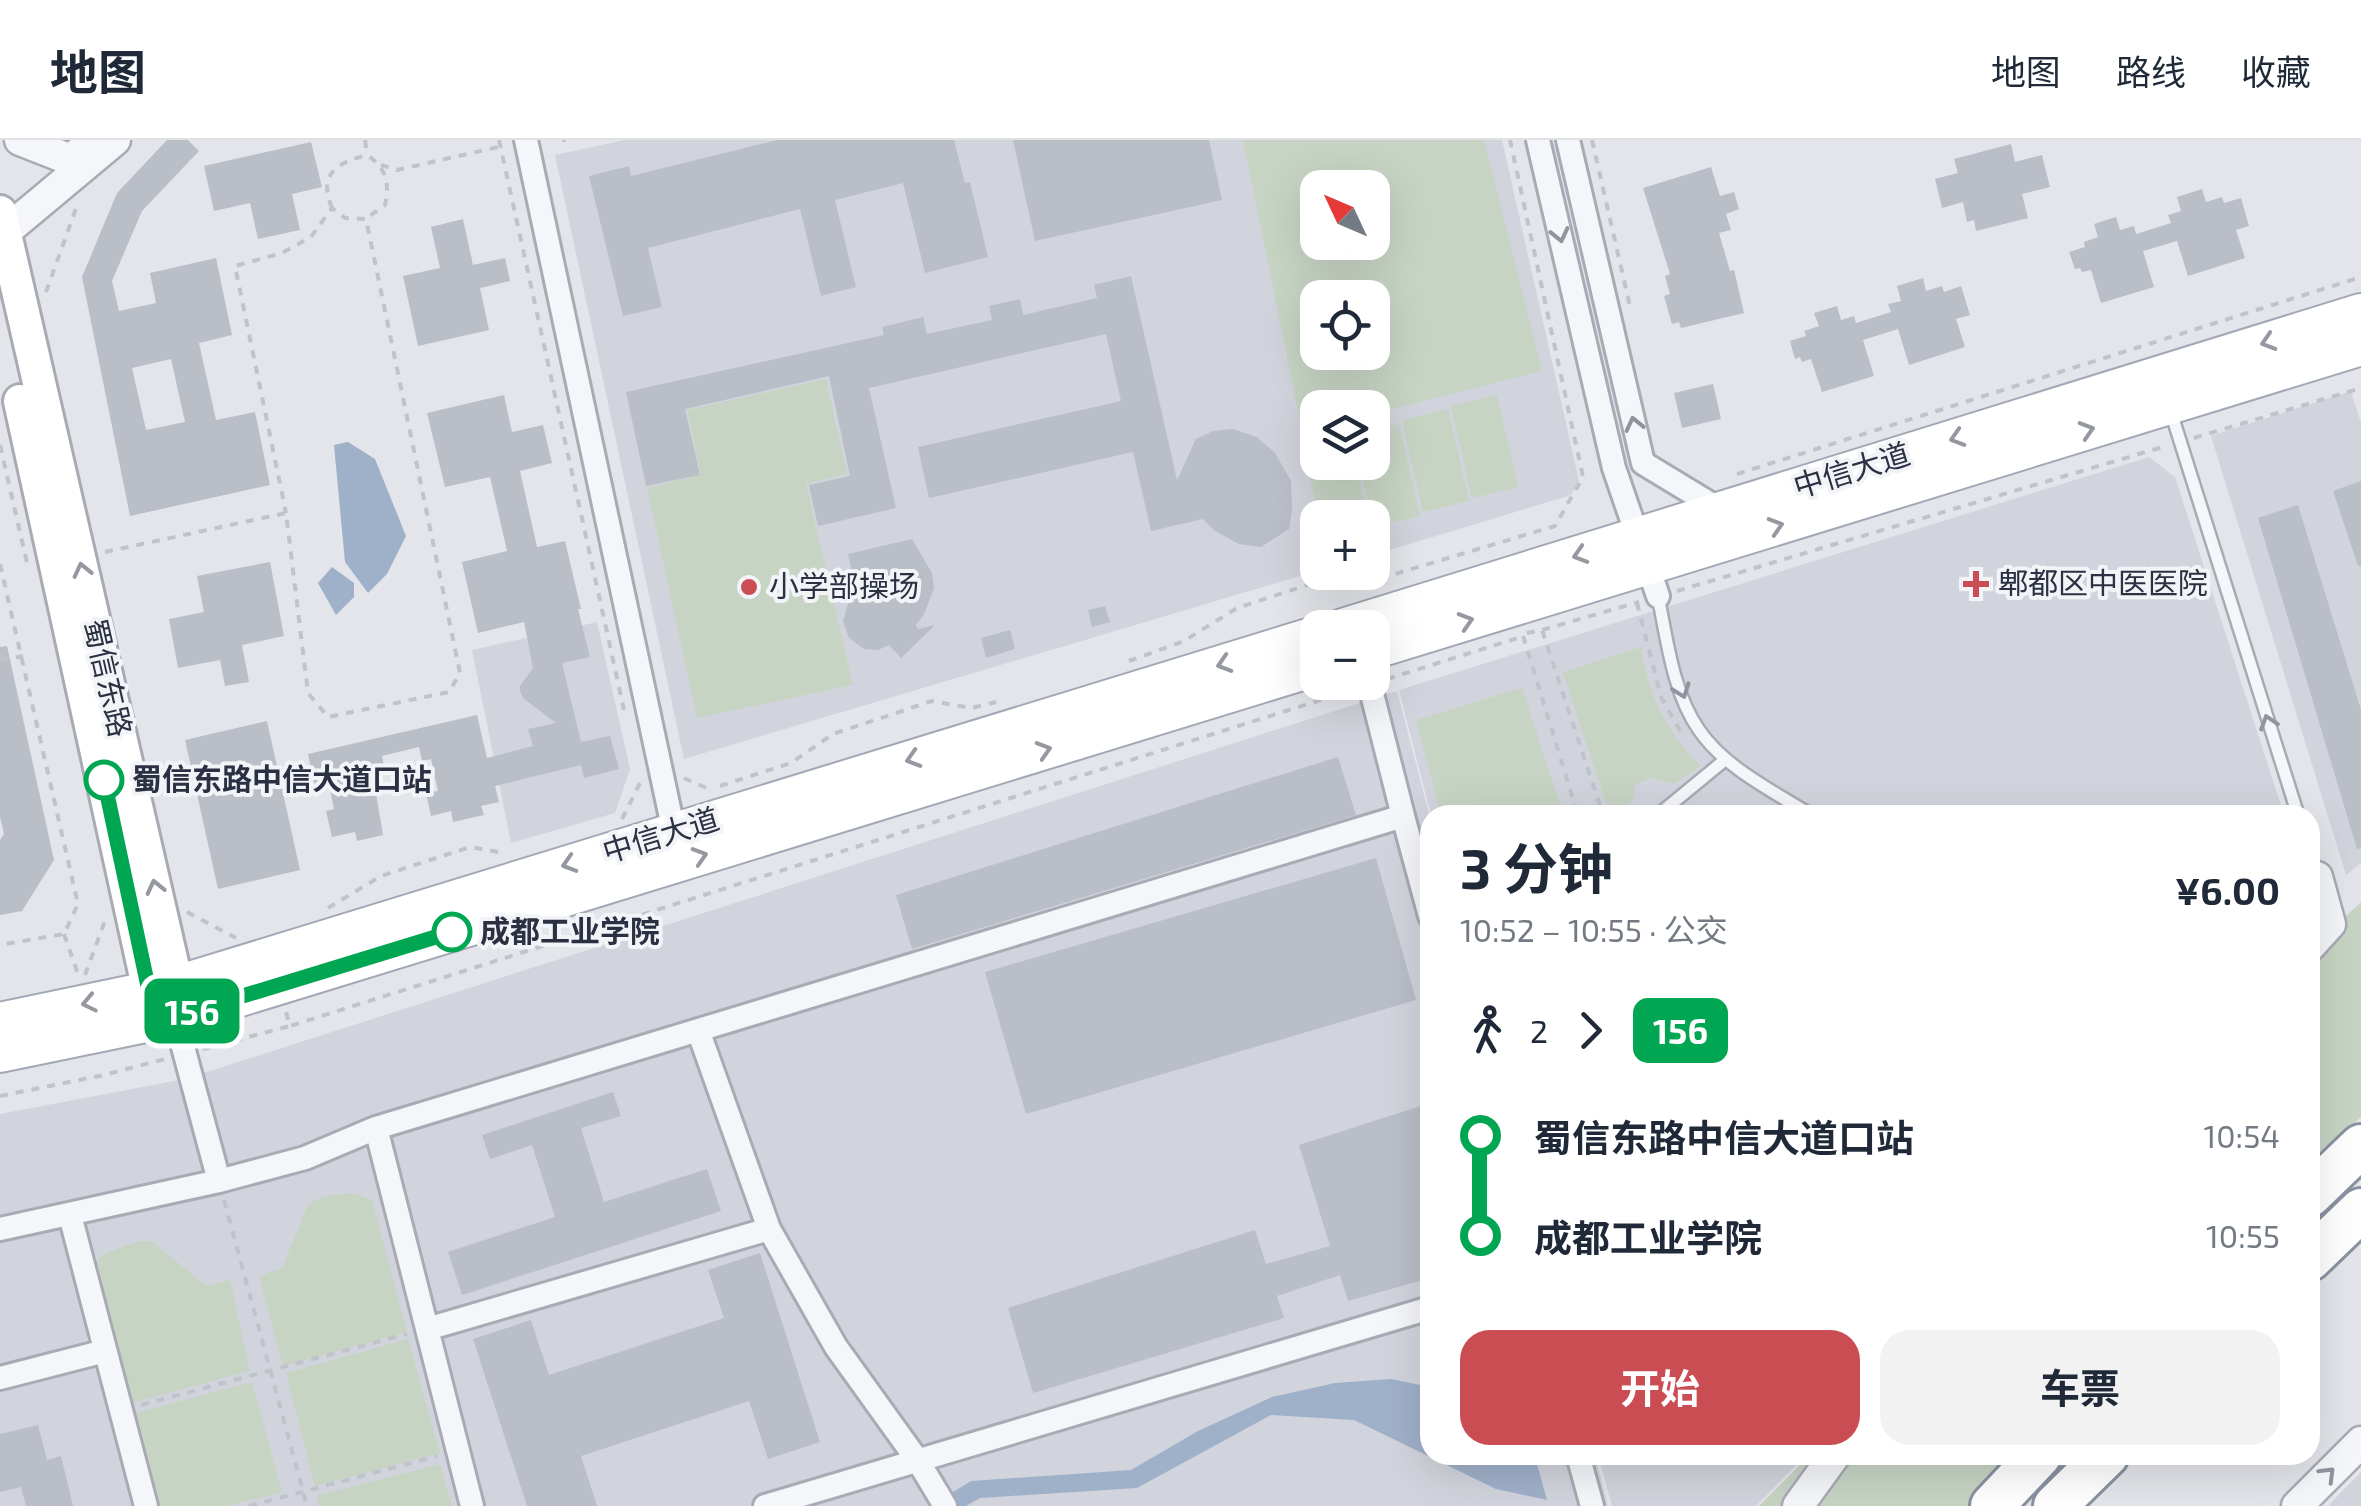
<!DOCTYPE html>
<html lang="zh">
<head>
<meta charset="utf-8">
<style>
  :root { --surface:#fff; --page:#f2f2f3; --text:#1f2937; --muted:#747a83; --line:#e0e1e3; --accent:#cb4d54 }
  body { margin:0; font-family:"Exo 2","Noto Sans SC",sans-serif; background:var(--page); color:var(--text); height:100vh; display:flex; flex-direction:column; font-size:38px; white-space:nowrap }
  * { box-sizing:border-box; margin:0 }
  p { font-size:32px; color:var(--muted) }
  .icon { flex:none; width:55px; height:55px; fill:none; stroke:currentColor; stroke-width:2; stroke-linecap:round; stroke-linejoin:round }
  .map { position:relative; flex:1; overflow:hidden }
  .drawer { position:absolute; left:1420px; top:665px; width:900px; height:660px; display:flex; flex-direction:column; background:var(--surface); border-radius:30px; box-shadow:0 10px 40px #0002 }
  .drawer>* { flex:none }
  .badge { padding:0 20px; border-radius:15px; font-size:35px; line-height:65px }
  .needle { width:65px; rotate:314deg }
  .fabs { position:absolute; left:1300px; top:30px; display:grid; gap:20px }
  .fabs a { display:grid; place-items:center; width:90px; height:90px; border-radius:20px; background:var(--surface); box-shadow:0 10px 40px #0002; font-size:50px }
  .map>.badge { position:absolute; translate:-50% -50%; box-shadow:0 0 0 5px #fff }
  .legs { display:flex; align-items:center; gap:15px; height:110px; padding:0 40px; font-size:32px }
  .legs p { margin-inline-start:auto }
  .head { display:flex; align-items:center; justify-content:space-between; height:170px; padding:0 40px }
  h1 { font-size:55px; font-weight:700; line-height:75px }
  .cta { display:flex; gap:20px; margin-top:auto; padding:20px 40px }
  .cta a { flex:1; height:115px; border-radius:30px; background:var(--accent); color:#fff; font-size:40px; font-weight:700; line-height:115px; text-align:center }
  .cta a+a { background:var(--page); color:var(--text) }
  ul { padding:0 40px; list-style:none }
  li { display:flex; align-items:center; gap:35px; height:100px; font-size:38px }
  li i { display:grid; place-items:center; width:15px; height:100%; margin:0 12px; background:currentColor }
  li i::after { content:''; width:25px; height:25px; margin:-12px; border:8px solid; border-radius:50%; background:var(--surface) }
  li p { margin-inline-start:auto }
  li:first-child i { background:linear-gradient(#0000 50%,currentColor 0) }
  li:last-child i { background:linear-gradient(currentColor 50%,#0000 0) }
  header { display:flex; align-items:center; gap:60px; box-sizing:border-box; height:140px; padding:0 50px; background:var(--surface); border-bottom:2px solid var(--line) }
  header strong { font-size:48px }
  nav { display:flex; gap:55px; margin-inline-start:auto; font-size:35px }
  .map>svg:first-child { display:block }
  .built { fill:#d1d4dc; fill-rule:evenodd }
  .green { fill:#c7d4c4; fill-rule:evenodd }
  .water { fill:#9fb0c9 }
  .building { fill:#babec7; fill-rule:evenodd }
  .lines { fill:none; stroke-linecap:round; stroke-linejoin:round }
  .service-casing { stroke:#a8abb4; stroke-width:16 }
  .minor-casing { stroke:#a8abb4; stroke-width:28 }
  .tertiary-casing { stroke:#a8abb4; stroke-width:35 }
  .secondary-casing { stroke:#a8abb4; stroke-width:38 }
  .primary-casing { stroke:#a2a8b6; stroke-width:42 }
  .motorway-casing { stroke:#8a91a1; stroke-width:48 }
  .path { stroke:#c0c3c9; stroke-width:4; stroke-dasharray:8 8; stroke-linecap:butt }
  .service { stroke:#f5f6f9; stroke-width:11 }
  .minor { stroke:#f5f6f9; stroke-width:22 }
  .tertiary { stroke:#f5f6f9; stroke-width:30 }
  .secondary { stroke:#fff; stroke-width:32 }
  .primary { stroke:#fff; stroke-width:38 }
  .motorway { stroke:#fff; stroke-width:42 }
  .oneway { stroke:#90949e }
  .oneway2 { stroke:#9598a0 }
  .line-1-casing { stroke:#fff; stroke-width:22 }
  .line-1 { stroke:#00a651; stroke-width:15 }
  .poi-dot { fill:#cb4d54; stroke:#f2f4f8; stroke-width:4 }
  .stop-1-dot { fill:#fff; stroke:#00a651; stroke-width:5 }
  .labels { text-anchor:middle; stroke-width:8; stroke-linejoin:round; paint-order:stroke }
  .street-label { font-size:30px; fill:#2b3142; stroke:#f2f4f8 }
  .poi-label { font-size:30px; fill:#2b3142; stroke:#f2f4f8; text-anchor:start }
  .stop-label { font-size:30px; font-weight:bold; fill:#2b3142; stroke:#f2f4f8; text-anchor:start }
</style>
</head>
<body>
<header>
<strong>地图</strong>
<nav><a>地图</a><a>路线</a><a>收藏</a></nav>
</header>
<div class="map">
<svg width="2361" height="1366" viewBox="0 0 2361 1366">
  <rect width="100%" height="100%" fill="#e3e5ea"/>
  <path class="built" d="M625,0H1502L1579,341L1571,355L1373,415L1372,378H1318L1317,431L684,619L555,15ZM1318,48H1372V102H1318ZM1318,158H1372V212H1318ZM1318,268H1372V322H1318Z
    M2351,251L2361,283V723L2346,735L2211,296Z
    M2149,317L2175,337L2284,675H1431L1399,550Z
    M597,482L630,629L615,673L511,703L472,510Z
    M1397,551L1430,678V1315H1595L1608,1366H0V974L185,939Z
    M1598,1315H1806L1756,1366H1612Z
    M2361,1332V1366H2328Z"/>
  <path class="green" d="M1243,0H1484L1542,231L1373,274L1372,268H1318L1317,288L1302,291ZM1318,48H1372V102H1318ZM1318,158H1372V212H1318Z
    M826,239L847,334L806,344L853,545L697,578L647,348L701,335L687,270Z
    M1497,255L1518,347L1472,358L1451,266Z
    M1448,269L1469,361L1423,372L1402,280Z
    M1399,284L1420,376L1374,386L1359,323L1372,322L1373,290Z
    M1317,305L1318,322L1355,323L1368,377H1319L1303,308Z
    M1641,507C1647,552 1668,595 1701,626L1674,644L1651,638L1635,644V656L1628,665L1617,669L1606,663L1563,532Z
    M1522,548L1564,675H1441L1416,580Z
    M2361,762V977L2310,1024V810Z
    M353,1053L372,1060L407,1192L283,1226L259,1136L282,1128L308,1064L324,1056Z
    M139,1101H151L207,1146L230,1140L250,1231L124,1265L91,1133L101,1115Z
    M408,1199L440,1313L315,1346L286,1233Z
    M252,1242L282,1352L227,1366H153L131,1274Z
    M1810,1315H2024L1978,1366H1759Z
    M440,1324L452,1366H319L316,1356Z"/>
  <path class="water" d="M348,302L375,319L406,396L387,434L368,453L345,422L334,305Z
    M332,427L354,443V457L336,475L318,443Z
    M1391,1239L1430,1247V1315H1529L1537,1324L1547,1360L1496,1349L1354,1280L1271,1275L1137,1348L980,1358L966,1366H930L971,1341L1131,1330L1198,1291L1272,1257L1335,1243Z"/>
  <path class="building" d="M167,0H188L199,11L142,71L112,141L119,171L156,163L150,133L216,118L232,195L199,203L216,280L255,272L270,345L130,376L82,137L117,53ZM171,219L185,282L146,290L132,228Z
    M777,0H954L965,43L970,42L988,117L925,133L903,43L835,60L856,147L821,156L800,69L648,108L662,167L623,176L589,36L629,26L631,36Z
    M1013,0H1209L1222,60L1035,101Z
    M311,2L322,47L292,54L300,90L258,99L250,63L214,71L204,26Z
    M2011,4L2015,22L2042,15L2050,47L2022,54L2028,78L1976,91L1974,80L1967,82L1963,62L1942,68L1935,39L1958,33L1954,19Z
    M1711,27L1720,56L1734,52L1739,69L1726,74L1731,90L1719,93L1730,131L1734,130L1744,173L1681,188L1679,182L1672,184L1664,156L1670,154L1665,136L1670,134L1643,48Z
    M2202,49L2206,62L2222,57L2224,63L2241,58L2249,86L2236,90L2245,118L2188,136L2177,101L2143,111L2154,147L2101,163L2091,130L2082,132L2080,128L2075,129L2069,112L2085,107L2084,102L2098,97L2094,84L2116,77L2120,90L2134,86L2136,94L2171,83L2168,75L2181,71L2177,57Z
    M463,79L473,125L505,118L510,141L480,148L489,190L418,206L403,136L440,128L431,87Z
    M1131,136L1177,340L1196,299L1213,291L1233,289L1257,297L1275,313L1291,341L1292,370L1289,389L1261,407L1239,404L1215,391L1203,379L1151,391L1133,312L929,358L918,307L1121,261L1106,194L869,248L896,368L818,386L809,345L850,336L829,236L685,269L700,335L646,346L626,252L884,195L882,187L923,177L927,194L992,180L989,166L1020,159L1023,175L1097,158L1094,145Z
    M1923,138L1926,151L1942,146L1944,152L1961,146L1970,175L1956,179L1965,207L1909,225L1898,189L1863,200L1874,236L1822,252L1811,219L1802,222L1800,217L1795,219L1790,201L1806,196L1804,191L1819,186L1814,173L1837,166L1841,180L1854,176L1856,183L1891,172L1888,164L1901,161L1897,146Z
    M1713,244L1721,279L1682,288L1674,253Z
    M504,255L512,292L543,285L552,323L520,331L537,407L565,401L581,469H578L590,517L562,523L581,602L610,596L619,629L584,638L581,625L495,646L499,662L481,666L484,675L453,682L451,671L431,676L426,653L438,651L431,619L422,621L419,607L382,616L384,627L372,630L383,695L357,701L355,692L332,697L326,671L334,669L328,640L314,643L308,614L477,575L487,618L533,606L528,589L556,583L523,558L520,551V546L533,528L524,482L478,493L462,422L507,411L490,337L445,347L427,273Z
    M2361,341V426H2358L2333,351Z
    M2298,365L2361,570V708L2357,709L2258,378Z
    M912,399L932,433L934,448L924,474L916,485L918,489L935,485L901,518L889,505L878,510L864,509L849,498L843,481L854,443L848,414Z
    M270,422L284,496L242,505L249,542L225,546L220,520L178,528L169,479L204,472L197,436Z
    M1105,466L1110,482L1092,487L1088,470Z
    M1010,490L1015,509L986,518L981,498Z
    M7,506L54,720L22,771L0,775V700L4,694L0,677V507Z
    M267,581L300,730L218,749L185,600Z
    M1338,617L1356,675L912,809L896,755Z
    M1376,718L1416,860L1026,974L985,832Z
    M613,952L621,976L581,988L604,1062L707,1029L721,1071L462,1155L448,1112L555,1077L532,1005L490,1019L482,995Z
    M1427,964L1430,974V1138L1348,1161L1340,1135L1277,1156L1284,1178L1033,1253L1008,1168L1255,1090L1266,1124L1330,1106L1299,1005Z
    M760,1113L820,1302L768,1319L749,1261L581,1316L597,1366H527L473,1199L531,1180L549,1235L724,1178L708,1130Z
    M38,1285L47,1320L61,1316L73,1366H26L21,1347L0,1352V1294Z"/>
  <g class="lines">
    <defs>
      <path id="service" d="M2170,269L2298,675
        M1658,456C1667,500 1673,553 1699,590C1725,628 1773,651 1811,675
        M1658,675L1726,619
        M2310,713L2316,734"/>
      <path id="minor" d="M526,0L674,692
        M1538,0L1614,328L1658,456
        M1568,0L1643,323L1722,371
        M1403,676L1430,776
        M175,877L219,1041
        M698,890L769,1089
        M376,988L472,1366
        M70,1075L146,1366
        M0,1089L219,1041L305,1018L376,988L1403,676L1369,542
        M427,1189L769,1089L836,1207L918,1321L945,1366
        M0,1238L105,1211
        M1578,1315L1592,1366
        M765,1366L1430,1168"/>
      <path id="tertiary" d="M20,0L71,20L93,0
        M0,96L115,0
        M2310,806L2330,784L2317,737
        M1798,1366L1835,1315
        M2297,1366L2361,1302"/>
      <path id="secondary" d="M0,72L177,845L175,867
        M20,261L149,851L164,866"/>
      <path id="primary" d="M1343,488L2361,173
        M1372,510L2361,206
        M0,882L177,845L1318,495
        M0,913L175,877L1318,526"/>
      <path id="motorway" d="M2310,1055L2361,1006
        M2310,1119L2361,1070
        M1992,1366L2040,1315
        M2055,1366L2107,1315"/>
    </defs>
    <use href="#service" class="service-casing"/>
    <use href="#minor" class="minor-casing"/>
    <use href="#tertiary" class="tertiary-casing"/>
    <use href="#secondary" class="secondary-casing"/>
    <use href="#primary" class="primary-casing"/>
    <use href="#motorway" class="motorway-casing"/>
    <path class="path" d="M365,0L367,15
      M499,0L624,570
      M562,0H566
      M1592,0L1631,171
      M381,25L397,30L498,7
      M332,68C318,34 336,23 367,15C386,28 390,42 385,65L367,78
      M46,152L78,63
      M2194,298L2361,248
      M0,305L28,427
      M1737,334L2361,137
      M105,412L286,373L308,553L328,577L449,552L460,533L366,79L345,78L332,68L311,97L282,113L235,126L286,373
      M0,424L78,764L64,794L0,805
      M1677,451L2166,306
      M1637,463L1661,557L1682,594
      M1542,490L1639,462
      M1527,493L1542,490L1603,675
      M1523,496L1578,675
      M0,520L23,516
      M1129,521L1184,501L1237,468L1341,434L1365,443L1555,386L1583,337L1510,0
      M1387,539L1521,497
      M684,638L711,650
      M720,646L791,623L833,594L932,561L971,568L996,562
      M622,679L640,643
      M328,768L381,736L470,707L504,713
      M187,772L236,798
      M64,794L79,837
      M85,835L106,778
      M286,872L290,886L1349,551
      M203,909L290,886
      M0,956L104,935L165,919
      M224,1060L307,1366
      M141,1265L407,1194
      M249,1366L437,1316"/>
    <use href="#service" class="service"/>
    <use href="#minor" class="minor"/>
    <use href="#tertiary" class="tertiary"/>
    <use href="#secondary" class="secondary"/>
    <use href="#primary" class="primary"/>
    <use href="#motorway" class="motorway"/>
  </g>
  <defs><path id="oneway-chevron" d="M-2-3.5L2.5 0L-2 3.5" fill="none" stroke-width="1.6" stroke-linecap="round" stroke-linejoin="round" transform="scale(2.5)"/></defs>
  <g class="oneway">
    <use href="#oneway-chevron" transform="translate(1560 95) rotate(77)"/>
    <use href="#oneway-chevron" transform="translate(1634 284) rotate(-103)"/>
    <use href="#oneway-chevron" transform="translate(1682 551) rotate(70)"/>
    <use href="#oneway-chevron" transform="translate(2268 582) rotate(-108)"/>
    <use href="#oneway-chevron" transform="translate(2328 1334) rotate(-45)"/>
  </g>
  <g class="oneway2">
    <use href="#oneway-chevron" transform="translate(2268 202) rotate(163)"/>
    <use href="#oneway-chevron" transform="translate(2087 290) rotate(-17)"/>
    <use href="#oneway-chevron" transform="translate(1957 298) rotate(163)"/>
    <use href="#oneway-chevron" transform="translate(1776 386) rotate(-17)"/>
    <use href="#oneway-chevron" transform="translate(1580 415) rotate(163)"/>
    <use href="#oneway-chevron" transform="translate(82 430) rotate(-103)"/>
    <use href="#oneway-chevron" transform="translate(1466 481) rotate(-17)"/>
    <use href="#oneway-chevron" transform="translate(1224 524) rotate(163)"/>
    <use href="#oneway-chevron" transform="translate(1044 610) rotate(-17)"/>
    <use href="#oneway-chevron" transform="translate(913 619) rotate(163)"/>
    <use href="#oneway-chevron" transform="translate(700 716) rotate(-17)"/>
    <use href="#oneway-chevron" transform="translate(569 724) rotate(163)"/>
    <use href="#oneway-chevron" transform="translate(155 747) rotate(-103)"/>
    <use href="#oneway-chevron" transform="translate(89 863) rotate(168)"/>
  </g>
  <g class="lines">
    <defs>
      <path id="line-1" d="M104,640L149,851L174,877L452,792"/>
    </defs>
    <use href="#line-1" class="line-1-casing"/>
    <use href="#line-1" class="line-1"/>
  </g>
  <g class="poi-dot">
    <path d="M1971 429h10v10h10v10h-10v10h-10v-10h-10v-10h10z"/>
    <circle cx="749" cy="447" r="10"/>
  </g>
  <g class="stop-1-dot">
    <circle cx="104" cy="640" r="18"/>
    <circle cx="452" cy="792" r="18"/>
  </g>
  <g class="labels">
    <g class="street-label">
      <text transform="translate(1852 331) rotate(-17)" y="10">中信大道</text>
      <text transform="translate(107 538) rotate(77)" y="10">蜀信东路</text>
      <text transform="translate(661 696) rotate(-17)" y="10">中信大道</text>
    </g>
    <g class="poi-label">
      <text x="1998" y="454">郫都区中医医院</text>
      <text x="769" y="457">小学部操场</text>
    </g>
    <g class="stop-label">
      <text x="132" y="650">蜀信东路中信大道口站</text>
      <text x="480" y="802">成都工业学院</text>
    </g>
  </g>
</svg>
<div class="fabs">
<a><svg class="needle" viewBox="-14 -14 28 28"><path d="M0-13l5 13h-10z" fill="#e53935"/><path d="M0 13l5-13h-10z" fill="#747a83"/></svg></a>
<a><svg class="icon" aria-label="locate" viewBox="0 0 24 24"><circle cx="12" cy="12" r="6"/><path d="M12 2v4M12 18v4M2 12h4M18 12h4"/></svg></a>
<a><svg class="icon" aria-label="layers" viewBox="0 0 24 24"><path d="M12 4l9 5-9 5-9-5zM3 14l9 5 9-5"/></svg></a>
<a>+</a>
<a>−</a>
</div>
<b class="badge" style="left:192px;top:871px;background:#00a651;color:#fff">156</b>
<section class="drawer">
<div class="head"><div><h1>3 分钟</h1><p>10:52 – 10:55 · 公交</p></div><b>¥6.00</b></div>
<div class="legs"><svg class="icon" aria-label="walk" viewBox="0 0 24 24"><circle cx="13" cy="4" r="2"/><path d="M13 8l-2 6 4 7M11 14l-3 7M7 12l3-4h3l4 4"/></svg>2<svg class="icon" aria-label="forward" viewBox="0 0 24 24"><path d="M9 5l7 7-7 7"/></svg><b class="badge" style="background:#00a651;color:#fff">156</b></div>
<ul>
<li><i style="color:#00a651"></i><b>蜀信东路中信大道口站</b><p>10:54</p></li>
<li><i style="color:#00a651"></i><b>成都工业学院</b><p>10:55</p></li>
</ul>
<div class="cta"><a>开始</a><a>车票</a></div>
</section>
</div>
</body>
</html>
